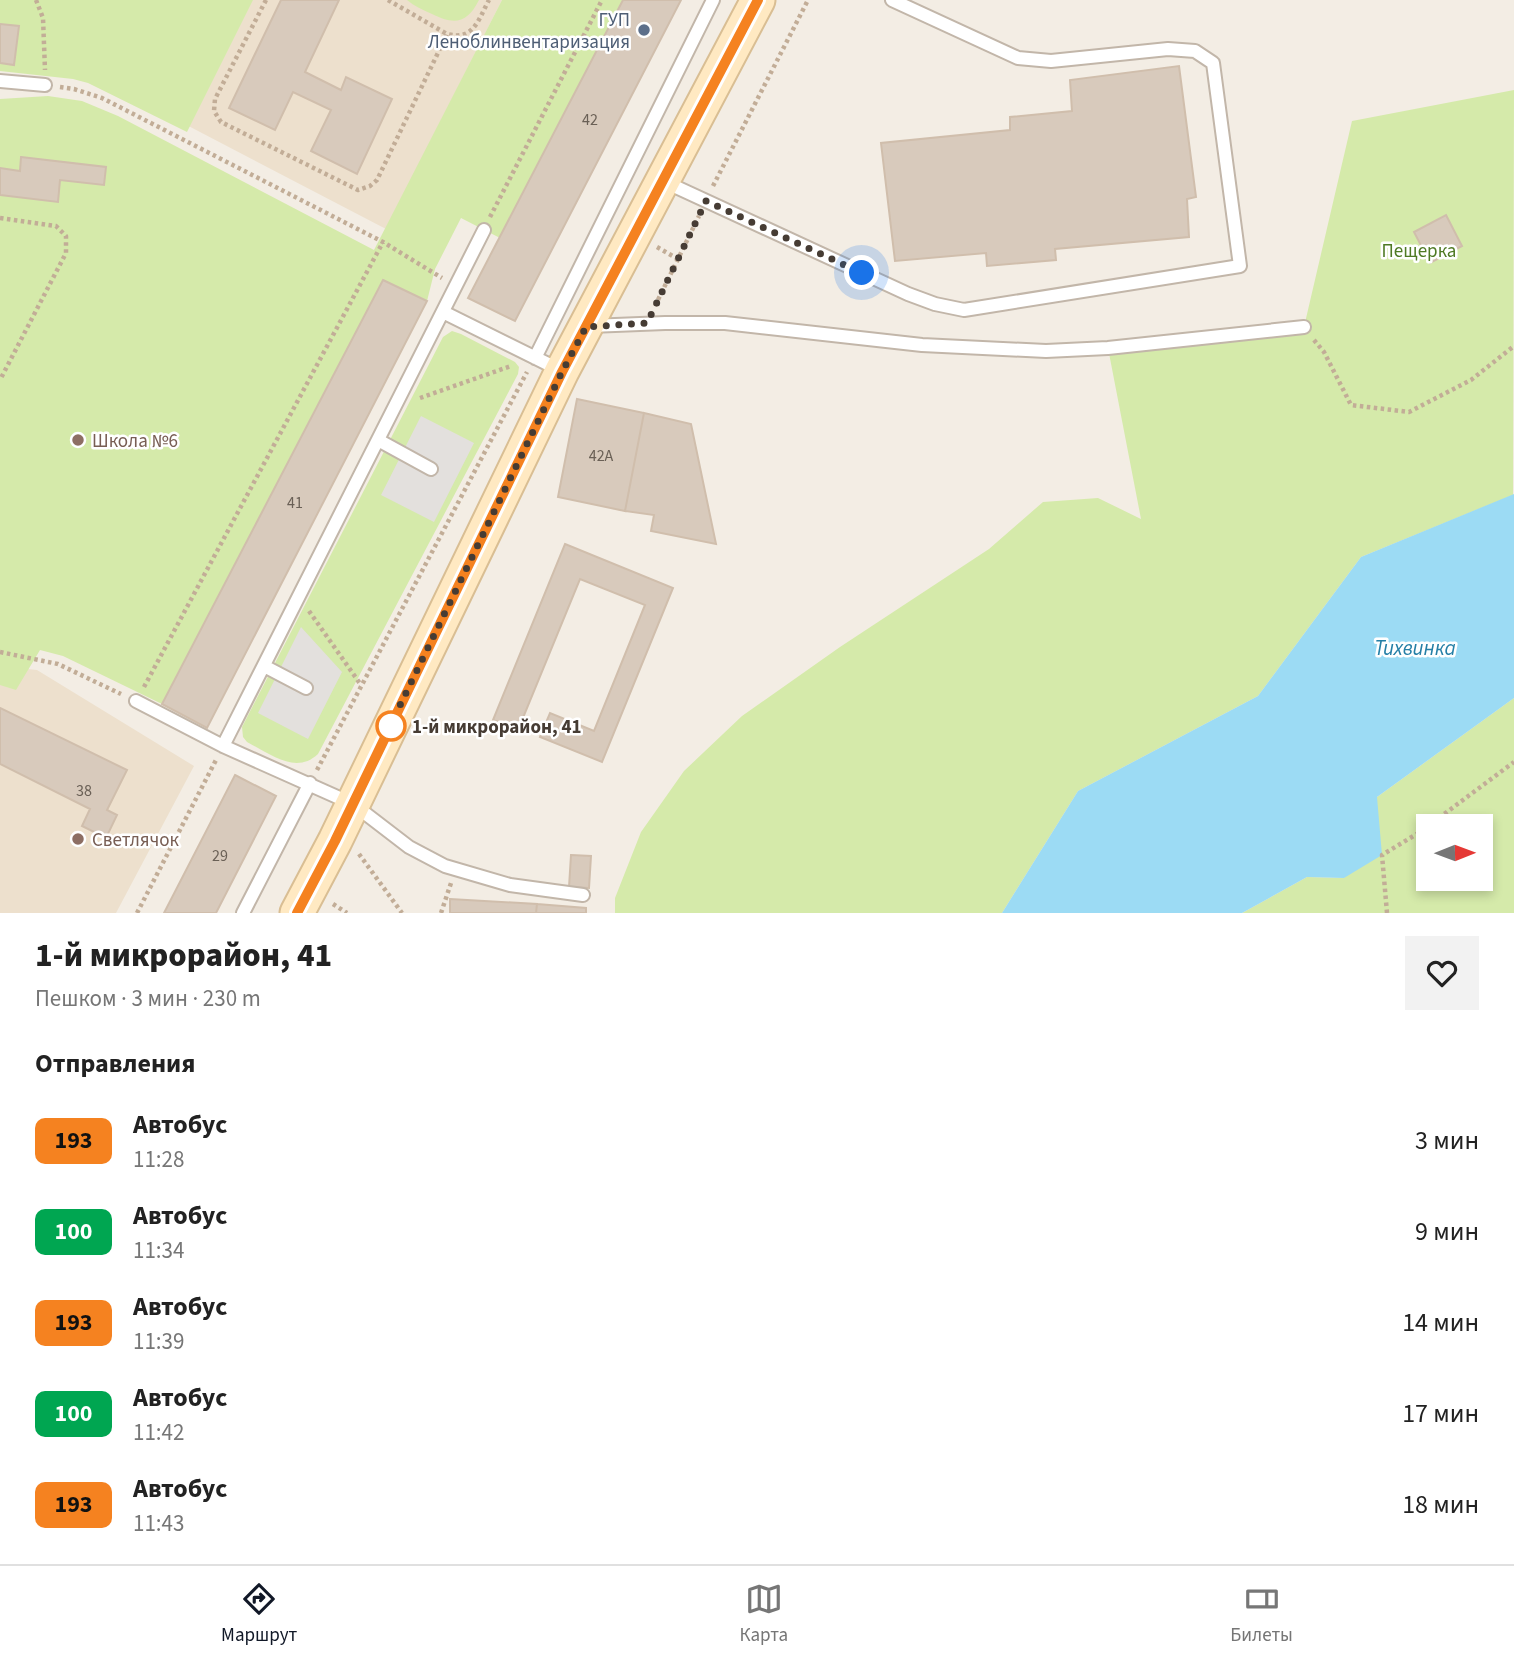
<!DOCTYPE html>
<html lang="ru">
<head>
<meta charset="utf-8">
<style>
  :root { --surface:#fff; --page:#f2f2f2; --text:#222; --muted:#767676; --line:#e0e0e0; --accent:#111827 }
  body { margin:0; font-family:"Source Sans 3",sans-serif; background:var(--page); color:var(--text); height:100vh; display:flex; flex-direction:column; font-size:26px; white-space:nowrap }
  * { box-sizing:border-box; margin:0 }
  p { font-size:23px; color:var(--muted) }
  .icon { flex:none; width:38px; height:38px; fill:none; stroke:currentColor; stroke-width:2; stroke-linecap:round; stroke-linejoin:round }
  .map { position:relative; height:913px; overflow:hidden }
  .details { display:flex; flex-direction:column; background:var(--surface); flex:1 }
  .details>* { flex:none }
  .badge { padding:0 14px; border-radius:10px; font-size:24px; line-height:46px }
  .needle { width:46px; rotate:89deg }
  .tools { position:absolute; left:1416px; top:814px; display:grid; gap:14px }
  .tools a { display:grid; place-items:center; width:77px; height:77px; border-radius:0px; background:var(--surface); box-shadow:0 4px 10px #0003; font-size:35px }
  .you { position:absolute; width:35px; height:35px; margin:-18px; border:5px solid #fff; border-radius:50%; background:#1a73e8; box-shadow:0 0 0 10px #1a73e833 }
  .map>.badge { position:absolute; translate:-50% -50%; box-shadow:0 0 0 4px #fff }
  h2 { padding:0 35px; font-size:26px; line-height:63px }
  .round { display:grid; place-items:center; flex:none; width:74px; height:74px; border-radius:0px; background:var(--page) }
  .overview { display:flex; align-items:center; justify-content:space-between; height:119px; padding:0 35px }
  h1 { font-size:33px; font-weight:800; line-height:52px }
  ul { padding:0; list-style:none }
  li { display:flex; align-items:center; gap:21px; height:91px; padding:0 35px }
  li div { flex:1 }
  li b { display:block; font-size:26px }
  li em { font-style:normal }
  li .badge { min-width:77px; font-weight:700; text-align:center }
  .dock { display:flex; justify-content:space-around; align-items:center; height:98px; border-top:2px solid var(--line); background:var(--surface); font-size:19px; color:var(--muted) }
  .dock a { display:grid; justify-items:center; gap:4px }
  .dock .current { color:var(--accent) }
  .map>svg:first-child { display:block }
  .education { fill:#ede0cd }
  .green { fill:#d5eaaa; fill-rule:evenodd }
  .parking { fill:#e3e0dd }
  .water { fill:#9cdbf4 }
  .building { fill:#d8cabc; stroke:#d0beac; stroke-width:2 }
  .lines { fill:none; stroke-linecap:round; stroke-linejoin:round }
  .lane-casing { stroke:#c2b6a9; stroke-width:16 }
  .secondary-casing { stroke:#d9be93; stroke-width:37 }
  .path { stroke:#c2ad97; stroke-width:4.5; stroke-dasharray:3.5 3.5; stroke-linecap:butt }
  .lane { stroke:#fff; stroke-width:12 }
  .secondary { stroke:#ffe9c2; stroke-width:33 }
  .line-casing { stroke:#fff; stroke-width:16 }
  .line { stroke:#f58220; stroke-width:10 }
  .walk { stroke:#463c34; stroke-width:7; stroke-dasharray:0 12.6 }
  .service-dot { fill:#5c6f8a; stroke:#fff; stroke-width:2.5 }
  .education-dot { fill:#8d6e63; stroke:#fff; stroke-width:2.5 }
  .stop-dot { fill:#fff; stroke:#f58220; stroke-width:3.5 }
  .labels { text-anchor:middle; stroke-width:5; stroke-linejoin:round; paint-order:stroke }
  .number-label { font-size:16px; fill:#6a6056 }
  .service-label { font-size:19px; fill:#4e5e75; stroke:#fff; text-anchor:end }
  .park-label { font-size:19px; fill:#4f7a24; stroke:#fff }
  .education-label { font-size:19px; fill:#785e54; stroke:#fff; text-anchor:start }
  .stop-label { font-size:19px; font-weight:bold; fill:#463c34; stroke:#fff; text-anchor:start }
  .water-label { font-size:21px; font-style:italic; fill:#257fa6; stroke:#fff }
</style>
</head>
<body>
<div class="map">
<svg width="1514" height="913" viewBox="0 0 1514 913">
  <rect width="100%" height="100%" fill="#f3ede4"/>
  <path class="education" d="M94,0H502L386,229L64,61Z
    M0,666L37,670L194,766L116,913H0Z"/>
  <path class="green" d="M0,0H253L187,132L88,83L73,79L0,71Z
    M407,0H479C467,24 454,25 432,14C423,10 414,6 407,0Z
    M502,0H623L500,238L461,218L435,269L427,301L383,280L162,704L63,656L40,650L16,690L0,685V99L48,96L82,101L118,116L374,250Z
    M1514,90L1513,495L1361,557L1258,696L1078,791L1002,913H615V898L641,832L684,771L742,716L840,647L989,549L1043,502L1098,498L1141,519L1108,348L1304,327L1352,121Z
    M452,331L461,334L515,362L519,367L518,374L318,754C296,775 270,754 247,742L243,737L242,727L443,337Z
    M1514,698V913H1242L1307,877L1344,878L1377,797ZM1428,826H1480V878H1428Z"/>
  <path class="parking" d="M421,416L474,443L434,522L381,495Z
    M301,627L342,672L308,739L258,713Z"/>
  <path class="water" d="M1514,494V698L1377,797L1382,855L1344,878L1307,877L1242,913H1002L1078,791L1258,696L1361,557Z"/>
  <path class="building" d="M281,0H339L305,72L341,90L346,77L392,99L357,174L311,151L331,110L293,92L275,130L229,108Z
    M623,0H681L515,321L468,298Z
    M0,24L19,26L14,65L0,63Z
    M1179,66L1196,197L1187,199L1189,237L1055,249L1056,260L987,266L986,253L895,261L881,143L1010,130V117L1072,111L1070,80Z
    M21,157L106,167L104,185L60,180L58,202L0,195V168L20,171Z
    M1446,215L1462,246L1430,263L1414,232Z
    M383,280L427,301L207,728L162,704Z
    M577,399L644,413L625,511L558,497Z
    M644,413L691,424L716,544L651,531L654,515L625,511Z
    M565,544L673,588L602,762L540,737L550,713L594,731L645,605L580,579L518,730L493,720Z
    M0,708L127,770L107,810L117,815L106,838L82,826L90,809L0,764Z
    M235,775L276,796L216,913H164Z
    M571,855L591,856L589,888L569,887Z
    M450,899L537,904L536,913H450Z
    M537,904L586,908V913H536Z"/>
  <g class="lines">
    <defs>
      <path id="lane" d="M0,81L45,85
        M663,181L908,294L935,304L964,310L1240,266L1213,63L1195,51L1168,49L1051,61L1018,58L892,0
        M443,312L562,371
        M590,326L665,323H725L922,345L1046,351L1108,348L1304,327
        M535,358L713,0
        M378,440L431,469
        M264,666L306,688
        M136,701L223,746L353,804L409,847L445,866L510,885L583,895
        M223,746L484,230
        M243,913L310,783"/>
      <path id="secondary" d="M297,913L335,841L562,371L758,0"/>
    </defs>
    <use href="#lane" class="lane-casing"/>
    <use href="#secondary" class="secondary-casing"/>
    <path class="path" d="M36,0L43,18L45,70
      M266,0L215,99L214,111L221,122L358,190L370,186L377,180L447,34
      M388,0L447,34C474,41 478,20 489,0
      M60,87L74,89L102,98L383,242L442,278
      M713,186L808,0
      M490,217L602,0
      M0,218L56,226L66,236V253L0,380
      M657,247L678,259
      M655,306L699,216
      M1314,340L1324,352L1351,405L1409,412L1471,380L1514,346
      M420,398L511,366
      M309,611L361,685
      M0,652L58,664L121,694
      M144,687L383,242
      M317,770L527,372
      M359,854L402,913
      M333,904L347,913
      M137,913L216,760
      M441,913L451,883
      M1387,913L1382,855L1420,832L1514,762"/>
    <use href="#lane" class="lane"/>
    <use href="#secondary" class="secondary"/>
  </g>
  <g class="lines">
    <defs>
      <path id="line" d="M297,913L335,841L562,372L758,0"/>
    </defs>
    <use href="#line" class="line-casing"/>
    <use href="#line" class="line"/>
    <path class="walk" d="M391,726L387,732L562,372L586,327L647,323L706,201L862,273"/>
  </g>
  <circle class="service-dot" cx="644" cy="30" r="7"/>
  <g class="education-dot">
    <circle cx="78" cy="440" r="7"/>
    <circle cx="78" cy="839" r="7"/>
  </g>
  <circle class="stop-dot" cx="391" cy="726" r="14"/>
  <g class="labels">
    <g class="number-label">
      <text x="590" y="125">42</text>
      <text x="601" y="461">42А</text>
      <text x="295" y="508">41</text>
      <text x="84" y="796">38</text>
      <text x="220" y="861">29</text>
    </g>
    <g class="service-label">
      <text x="630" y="26">ГУП<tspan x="630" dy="22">Леноблинвентаризация</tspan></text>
    </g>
    <g class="park-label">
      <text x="1419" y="257">Пещерка</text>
    </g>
    <g class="education-label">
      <text x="92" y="447">Школа №6</text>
      <text x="92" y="846">Светлячок</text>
    </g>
    <g class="stop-label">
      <text x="412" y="733">1-й микрорайон, 41</text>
    </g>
    <g class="water-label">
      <text x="1415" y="655">Тихвинка</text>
    </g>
  </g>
</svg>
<div class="tools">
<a><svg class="needle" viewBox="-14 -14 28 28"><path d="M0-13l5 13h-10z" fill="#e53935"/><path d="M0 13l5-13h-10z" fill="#767676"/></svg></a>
</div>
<div class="you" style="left:862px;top:273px"></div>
</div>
<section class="details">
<div class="overview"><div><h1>1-й микрорайон, 41</h1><p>Пешком · 3 мин · 230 m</p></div><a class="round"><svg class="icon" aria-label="heart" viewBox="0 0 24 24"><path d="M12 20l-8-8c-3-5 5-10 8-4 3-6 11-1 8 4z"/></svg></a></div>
<h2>Отправления</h2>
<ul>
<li><span class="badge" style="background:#f58220;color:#111">193</span><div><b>Автобус</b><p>11:28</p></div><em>3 мин</em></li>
<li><span class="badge" style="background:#00a651;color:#fff">100</span><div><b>Автобус</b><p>11:34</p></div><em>9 мин</em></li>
<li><span class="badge" style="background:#f58220;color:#111">193</span><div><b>Автобус</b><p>11:39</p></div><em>14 мин</em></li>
<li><span class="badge" style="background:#00a651;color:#fff">100</span><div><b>Автобус</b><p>11:42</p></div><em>17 мин</em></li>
<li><span class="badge" style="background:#f58220;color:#111">193</span><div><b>Автобус</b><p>11:43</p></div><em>18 мин</em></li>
</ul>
</section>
<nav class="dock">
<a class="current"><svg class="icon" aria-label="directions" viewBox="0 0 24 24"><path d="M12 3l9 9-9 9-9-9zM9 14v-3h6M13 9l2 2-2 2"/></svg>Маршрут</a>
<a><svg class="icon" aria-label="map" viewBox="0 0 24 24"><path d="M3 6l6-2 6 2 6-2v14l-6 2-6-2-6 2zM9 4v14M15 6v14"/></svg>Карта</a>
<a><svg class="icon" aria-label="tickets" viewBox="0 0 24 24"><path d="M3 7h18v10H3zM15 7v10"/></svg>Билеты</a>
</nav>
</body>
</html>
